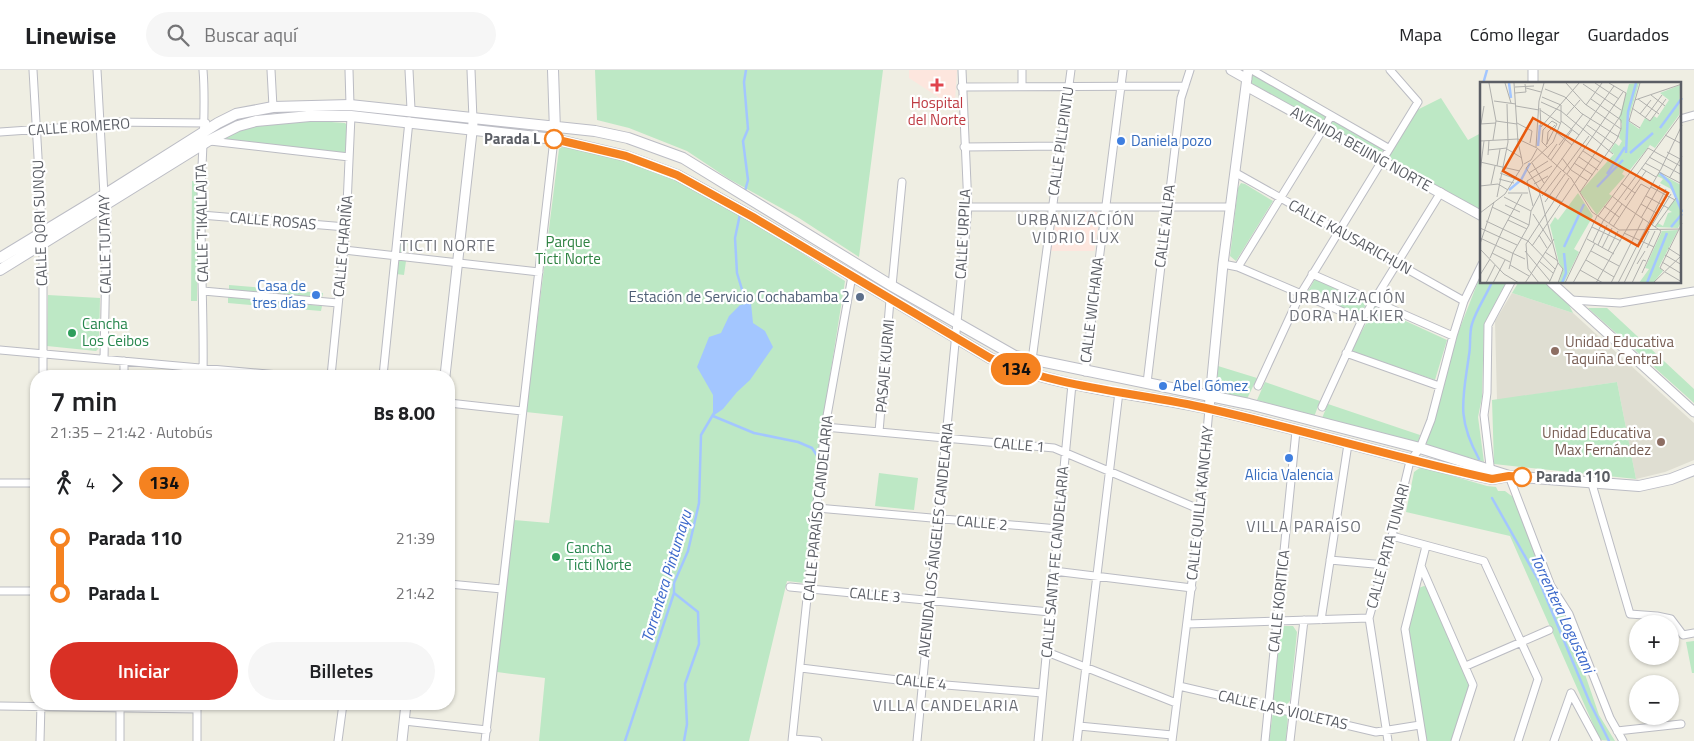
<!DOCTYPE html>
<html lang="es">
<head>
<meta charset="utf-8">
<style>
  :root { --surface:#fff; --page:#f6f6f6; --text:#202124; --muted:#757577; --line:#e0e0e0; --accent:#d93025 }
  body { margin:0; font-family:"Titillium Web",sans-serif; background:var(--page); color:var(--text); height:100vh; display:flex; flex-direction:column; font-size:19px; white-space:nowrap }
  * { box-sizing:border-box; margin:0 }
  p { font-size:16px; color:var(--muted) }
  .icon { flex:none; width:28px; height:28px; fill:none; stroke:currentColor; stroke-width:2; stroke-linecap:round; stroke-linejoin:round }
  .map { position:relative; flex:1; overflow:hidden }
  .side { position:absolute; left:30px; top:300px; width:425px; height:340px; display:flex; flex-direction:column; background:var(--surface); border-radius:20px; box-shadow:0 1px 4px #0004 }
  .side>* { flex:none }
  .badge { padding:0 10px; border-radius:16px; font-size:18px; line-height:32px }
  .tools { position:absolute; left:1629px; top:545px; display:grid; gap:10px }
  .tools a { display:grid; place-items:center; width:50px; height:50px; border-radius:50%; background:var(--surface); box-shadow:0 1px 4px #0004; font-size:25px }
  .map>.badge { position:absolute; translate:-50% -50%; box-shadow:0 0 0 2px #fff }
  .legs { display:flex; align-items:center; gap:8px; height:55px; padding:0 20px; font-size:16px }
  .legs p { margin-inline-start:auto }
  .overview { display:flex; align-items:center; justify-content:space-between; height:85px; padding:0 20px }
  h1 { font-size:28px; font-weight:600; line-height:38px }
  .primary-button { display:flex; gap:10px; margin-top:auto; padding:10px 20px }
  .primary-button a { flex:1; height:58px; border-radius:30px; background:var(--accent); color:#fff; font-size:20px; font-weight:600; line-height:58px; text-align:center }
  .primary-button a+a { background:var(--page); color:var(--text) }
  ul { padding:0 20px; list-style:none }
  li { display:flex; align-items:center; gap:18px; height:55px; font-size:19px }
  li i { display:grid; place-items:center; width:8px; height:100%; margin:0 6px; background:currentColor }
  li i::after { content:''; width:12px; height:12px; margin:-6px; border:4px solid; border-radius:50%; background:var(--surface) }
  li p { margin-inline-start:auto }
  li:first-child i { background:linear-gradient(#0000 50%,currentColor 0) }
  li:last-child i { background:linear-gradient(currentColor 50%,#0000 0) }
  header { display:flex; align-items:center; gap:30px; box-sizing:border-box; height:70px; padding:0 25px; background:var(--surface); border-bottom:1px solid var(--line) }
  header strong { font-size:24px }
  nav { display:flex; gap:28px; margin-inline-start:auto; font-size:18px }
  .search { width:350px; height:45px; background:var(--page); display:flex; align-items:center; gap:12px; box-sizing:border-box; padding:0 18px; border-radius:28px; color:var(--muted); font-size:19px }
  .map>svg:first-child { display:block }
  .education { fill:#dfded2 }
  .medical { fill:#fde6de }
  .green { fill:#bde8c5 }
  .water { fill:#a3c6ff }
  .lines { fill:none; stroke-linecap:round; stroke-linejoin:round }
  .stream { stroke:#a3c6ff; stroke-width:2.5 }
  .minor-casing { stroke:#bbbcc3; stroke-width:9 }
  .tertiary-casing { stroke:#bbbcc3; stroke-width:11 }
  .secondary-casing { stroke:#bcbdc5; stroke-width:12 }
  .minor { stroke:#fff; stroke-width:7 }
  .tertiary { stroke:#fff; stroke-width:9 }
  .secondary { stroke:#fff; stroke-width:10 }
  .line-1-casing { stroke:#fff; stroke-width:11 }
  .line-1 { stroke:#f58220; stroke-width:8 }
  .health-dot { fill:#e0444e; stroke:#fff; stroke-width:2 }
  .stop-1-dot { fill:#fff; stroke:#f58220; stroke-width:2.5 }
  .shop-dot { fill:#3f7fe0; stroke:#fff; stroke-width:2 }
  .service-dot { fill:#5c6f8a; stroke:#fff; stroke-width:2 }
  .leisure-dot { fill:#2e9e5b; stroke:#fff; stroke-width:2 }
  .education-dot { fill:#8d6e63; stroke:#fff; stroke-width:2 }
  .labels { text-anchor:middle; stroke-width:4.5; stroke-linejoin:round; paint-order:stroke }
  .health-label { font-size:15px; fill:#be3a42; stroke:#fff }
  .street-label { font-size:15px; fill:#5b5e65; stroke:#fff }
  .stop-label { font-size:15px; font-weight:bold; fill:#5b5e65; stroke:#fff; text-anchor:end }
  .shop-label { font-size:15px; fill:#366cbe; stroke:#fff; text-anchor:start }
  .park-label { font-size:15px; fill:#2e8241; stroke:#fff }
  .service-label { font-size:15px; fill:#4e5e75; stroke:#fff; text-anchor:end }
  .leisure-label { font-size:15px; fill:#27864d; stroke:#fff; text-anchor:start }
  .education-label { font-size:15px; fill:#785e54; stroke:#fff; text-anchor:start }
  .neighbourhood-label { font-size:16px; letter-spacing:1px; fill:#6c6f77; stroke:#fff }
  .water-label { font-size:16px; font-style:italic; fill:#3c69cb; stroke:#fff }
  .inset-river { fill:none; stroke:#a3c6ff; stroke-width:2.5 }
  .inset-road { fill:none; stroke:#b0b0ad; stroke-width:1 }
  .view { fill:#e8590c; fill-opacity:0.15; stroke:#e8590c; stroke-width:2.5 }
  .inset-edge { fill:none; stroke:#5b5e65; stroke-width:2.5 }
</style>
</head>
<body>
<header>
<strong>Linewise</strong>
<div class="search"><svg class="icon" aria-label="search" viewBox="0 0 24 24"><circle cx="10" cy="10" r="6"/><path d="M15 15l6 6"/></svg>Buscar aquí</div>
<nav><a>Mapa</a><a>Cómo llegar</a><a>Guardados</a></nav>
</header>
<div class="map">
<svg width="1694" height="671" viewBox="0 0 1694 671">
  <rect width="100%" height="100%" fill="#efeee3"/>
  <path class="education" d="M1512,223L1573,243L1694,353V390L1665,402L1636,409L1617,312L1497,330L1495,251Z"/>
  <path class="medical" d="M909,0H957L955,31L946,32L909,8Z
    M1095,141L1100,145L1094,181H1051L1057,144Z"/>
  <path class="green" d="M595,0H883L859,187L799,148L729,109L687,81L629,58L597,50Z
    M1252,3L1384,79L1380,84L1251,13Z
    M1441,28L1468,70L1481,63V141L1387,88L1417,40Z
    M304,50L345,53L347,55L346,83L223,70V67C249,55 276,53 304,50Z
    M562,77C596,83 629,91 661,104C724,129 788,175 845,211L822,356L804,513L787,511L749,671H539L545,608L497,602L514,450L549,453L563,346L526,342L559,79Z
    M192,111H198L197,231H191Z
    M1241,113L1245,114L1273,131L1236,191L1230,186L1238,118Z
    M401,168L408,170L406,184L398,183Z
    M399,190L406,191L404,205L396,204Z
    M1481,204L1482,212L1507,213L1484,254L1482,327L1478,347L1484,392L1426,375L1456,268Z
    M1315,209L1367,233L1359,246L1307,223Z
    M1518,213H1546L1569,235L1573,243L1512,223Z
    M229,215L323,223L322,228L229,220Z
    M48,225L100,228L99,278L96,281L47,276Z
    M228,227L322,236L321,241L228,233Z
    M1375,237L1447,270L1435,310L1351,281Z
    M1588,238H1607L1694,319V333Z
    M1218,296L1257,308L1247,329L1216,322Z
    M1265,312L1320,331L1314,347L1257,330Z
    M1617,312L1636,409L1494,394L1492,330Z
    M1328,334L1420,365L1418,373L1322,348Z
    M1421,397L1487,416L1496,417L1498,421H1505L1513,427L1547,515L1566,549L1599,645L1615,671L1600,670L1510,466L1406,442L1414,402Z
    M879,403L918,408L914,440L875,436Z
    M1424,516L1427,517L1470,615L1451,671H1426L1407,556L1416,519Z
    M1283,556H1293L1297,562L1290,631L1285,636L1278,635L1273,629L1279,562Z
    M1694,571V603H1692L1686,572Z
    M1273,641L1288,645L1286,671H1269Z"/>
  <path class="water" d="M751,233L753,253L765,261L773,277L750,310L737,322L723,339L713,346V325L697,297L709,267L721,263L729,246L740,235Z"/>
  <g class="lines">
    <path class="stream" d="M1483,14L1487,0
      M745,121L748,110L743,71L748,59L744,12L746,0
      M740,144L735,168L737,203L747,236
      M713,346L754,363L798,372L812,378L818,387
      M1479,389C1456,347 1463,329 1469,285C1471,275 1469,263 1472,254C1476,240 1486,226 1492,212
      M1492,428L1540,513L1590,633L1609,671
      M674,523L698,542L699,574L685,614L687,654L684,671
      M625,671L674,523V513L688,481L699,433L701,365L714,343"/>
    <defs>
      <path id="minor" d="M33,0L43,174V306
        M97,0L104,125L107,135L104,289
        M203,0C207,48 200,96 201,145C201,199 204,253 203,306
        M271,0L273,37
        M349,0L350,35
        M409,0L411,39
        M471,0L473,49
        M1252,0L1388,78
        M1022,16V0
        M961,17L1185,16
        M1680,49L1694,45
        M0,62L100,55L108,52L206,53
        M210,71L349,87
        M964,77L1060,76
        M1236,103L1464,231
        M968,137H1231
        M201,145L346,157
        M344,180L539,202
        M1223,194L1238,197L1362,250
        M1238,197L1331,46
        M1312,204L1453,266
        M892,216L902,112
        M203,221L338,233
        M1571,230L1620,233L1694,221
        M0,280L290,306
        M1346,283L1439,316
        M1032,290L1071,0
        M1085,302L1123,0
        M124,306V291
        M331,306L346,157L351,46
        M383,306L409,51
        M1147,313L1181,28L1190,0
        M1258,316L1300,225L1418,32L1390,0
        M449,333L522,341
        M1322,337L1362,250L1441,122
        M825,357L1054,378L1201,440
        M879,362L890,230
        M1491,404L1484,345L1487,323L1488,255L1511,212
        M1509,406L1551,516L1569,544L1610,648L1623,671
        M0,413H36
        M1592,414L1630,544L1657,546L1671,549L1683,565L1694,563
        M817,438L1058,459
        M1392,466L1484,491L1538,609L1518,671
        M1330,490L1385,495
        M1421,496L1473,615L1455,671
        M1054,501L1192,518
        M449,514L502,519
        M790,517L1050,542
        M0,521H36
        M1321,550L1348,374
        M1187,554L1369,548
        M1047,582L1176,633
        M1466,596L1549,560
        M801,598L922,613L1042,623
        M1179,616L1376,662L1420,655
        M1571,623L1597,671
        M197,634V671
        M0,636L197,639
        M404,651L487,660
        M1079,656L1172,665
        M1617,661L1681,654
        M793,669L818,671
        M40,671L41,634
        M120,671V634
        M338,671L343,634
        M485,671L554,69
        M792,671L825,357L852,206
        M917,671L968,137L962,0
        M1038,671L1072,314
        M1077,671L1119,322
        M1172,671L1198,463L1209,339
        M1265,671L1296,361
        M1290,671L1304,550
        M1388,671L1369,548L1392,466L1410,391L1420,378L1431,350L1453,266L1464,231L1482,194
        M1423,671L1405,559L1426,476
        M1554,671L1571,623"/>
      <path id="tertiary" d="M1231,0L1247,9
        M1533,0V14
        M1246,16L1482,146
        M1551,212L1694,342
        M445,306L473,53
        M1209,339L1223,194L1248,0
        M402,671L406,634"/>
      <path id="secondary" d="M553,0L555,61
        M0,188L104,125L218,53L236,44L273,37L350,35L595,61L628,68L683,88L892,216L1015,286L1249,334L1420,378L1509,406L1639,416L1671,409L1694,400
        M0,200L208,71L238,56L256,51L310,46H351L554,69L626,86L677,105L753,147L990,288C1058,319 1137,323 1210,339C1304,360 1397,388 1492,409L1508,406"/>
    </defs>
    <use href="#minor" class="minor-casing"/>
    <use href="#tertiary" class="tertiary-casing"/>
    <use href="#secondary" class="secondary-casing"/>
    <use href="#minor" class="minor"/>
    <use href="#tertiary" class="tertiary"/>
    <use href="#secondary" class="secondary"/>
  </g>
  <g class="lines">
    <defs>
      <path id="line-1" d="M554,69L626,86L677,105L753,147L990,288C1058,319 1137,322 1210,339C1304,360 1397,388 1492,409L1509,406L1522,407"/>
    </defs>
    <use href="#line-1" class="line-1-casing"/>
    <use href="#line-1" class="line-1"/>
  </g>
  <path class="health-dot" d="M934.5 7.5h5v5h5v5h-5v5h-5v-5h-5v-5h5z"/>
  <g class="stop-1-dot">
    <circle cx="554" cy="69" r="9"/>
    <circle cx="1522" cy="407" r="9"/>
  </g>
  <g class="shop-dot">
    <circle cx="1121" cy="71" r="5"/>
    <circle cx="316" cy="225" r="5"/>
    <circle cx="1163" cy="316" r="5"/>
    <circle cx="1289" cy="388" r="5"/>
  </g>
  <circle class="service-dot" cx="860" cy="227" r="5"/>
  <g class="leisure-dot">
    <circle cx="72" cy="263" r="5"/>
    <circle cx="556" cy="487" r="5"/>
  </g>
  <g class="education-dot">
    <circle cx="1555" cy="281" r="5"/>
    <circle cx="1661" cy="372" r="5"/>
  </g>
  <g class="labels">
    <g class="health-label">
      <text x="937" y="38">Hospital<tspan x="937" dy="17">del Norte</tspan></text>
    </g>
    <g class="street-label">
      <text transform="translate(79 57) rotate(-4)" y="5">CALLE ROMERO</text>
      <text transform="translate(1061 71) rotate(-82)" y="5">CALLE PILLPINTU</text>
      <text transform="translate(1361 79) rotate(29)" y="5">AVENIDA BEIJING NORTE</text>
      <text transform="translate(273 151) rotate(5)" y="5">CALLE ROSAS</text>
      <text transform="translate(40 153) rotate(-92)" y="5">CALLE QORI SUNQU</text>
      <text transform="translate(202 153) rotate(-91)" y="5">CALLE T'IKALLAJTA</text>
      <text transform="translate(1165 156) rotate(-83)" y="5">CALLE ALLPA</text>
      <text transform="translate(963 164) rotate(-87)" y="5">CALLE URPILA</text>
      <text transform="translate(1350 167) rotate(29)" y="5">CALLE KAUSARICHUN</text>
      <text transform="translate(105 174) rotate(-91)" y="5">CALLE TUTAYAY</text>
      <text transform="translate(343 176) rotate(-85)" y="5">CALLE CHARIÑA</text>
      <text transform="translate(1092 240) rotate(-83)" y="5">CALLE WICHANA</text>
      <text transform="translate(885 296) rotate(-85)" y="5">PASAJE KURMI</text>
      <text transform="translate(1019 375) rotate(5)" y="5">CALLE 1</text>
      <text transform="translate(1200 433) rotate(-84)" y="5">CALLE QUILLA KANCHAY</text>
      <text transform="translate(818 438) rotate(-84)" y="5">CALLE PARAÍSO CANDELARIA</text>
      <text transform="translate(982 453) rotate(5)" y="5">CALLE 2</text>
      <text transform="translate(936 470) rotate(-84)" y="5">AVENIDA LOS ÁNGELES CANDELARIA</text>
      <text transform="translate(1388 476) rotate(-75)" y="5">CALLE PATA TUNARI</text>
      <text transform="translate(1055 492) rotate(-85)" y="5">CALLE SANTA FE CANDELARIA</text>
      <text transform="translate(875 525) rotate(5)" y="5">CALLE 3</text>
      <text transform="translate(1279 531) rotate(-84)" y="5">CALLE KORITICA</text>
      <text transform="translate(921 612) rotate(6)" y="5">CALLE 4</text>
      <text transform="translate(1283 640) rotate(13)" y="5">CALLE LAS VIOLETAS</text>
    </g>
    <g class="stop-label">
      <text x="540" y="74">Parada L</text>
      <text x="1536" y="412" text-anchor="start">Parada 110</text>
    </g>
    <g class="shop-label">
      <text x="1131" y="76">Daniela pozo</text>
      <text x="306" y="221" text-anchor="end">Casa de<tspan x="306" dy="17">tres días</tspan></text>
      <text x="1173" y="321">Abel Gómez</text>
      <text x="1289" y="410" text-anchor="middle">Alicia Valencia</text>
    </g>
    <g class="park-label">
      <text x="568" y="177">Parque<tspan x="568" dy="17">Ticti Norte</tspan></text>
    </g>
    <g class="service-label">
      <text x="850" y="232">Estación de Servicio Cochabamba 2</text>
    </g>
    <g class="leisure-label">
      <text x="82" y="259">Cancha<tspan x="82" dy="17">Los Ceibos</tspan></text>
      <text x="566" y="483">Cancha<tspan x="566" dy="17">Ticti Norte</tspan></text>
    </g>
    <g class="education-label">
      <text x="1565" y="277">Unidad Educativa<tspan x="1565" dy="17">Taquiña Central</tspan></text>
      <text x="1651" y="368" text-anchor="end">Unidad Educativa<tspan x="1651" dy="17">Max Fernández</tspan></text>
    </g>
    <g class="neighbourhood-label">
      <text x="1076" y="155">URBANIZACIÓN<tspan x="1076" dy="18">VIDRIO LUX</tspan></text>
      <text x="448" y="181">TICTI NORTE</text>
      <text x="1347" y="233">URBANIZACIÓN<tspan x="1347" dy="18">DORA HALKIER</tspan></text>
      <text x="1304" y="462">VILLA PARAÍSO</text>
      <text x="946" y="641">VILLA CANDELARIA</text>
    </g>
    <g class="water-label">
      <text transform="translate(666 506) rotate(-73)" y="6">Torrentera Pintumayu</text>
      <text transform="translate(1563 543) rotate(65)" y="6">Torrentera Logustani</text>
    </g>
  </g>
  <g transform="translate(1480 12)">
    <rect width="201" height="201" fill="#efeee3"/>
    <path d="M159,1L148,39L159,47L165,36L170,39L174,34L177,36L189,18L180,11L200,3L199,33L175,66L170,63L149,89L145,87L142,92L145,94L129,112L132,114L117,133L100,110L134,72L130,69L135,61L139,64L142,59L139,56L142,42L139,36L149,2ZM179,91L201,103V140L198,146L176,145L178,141L183,144L188,131L192,130L187,127L196,116L191,107L180,101L183,97L177,94ZM98,111L113,134L94,167L99,170L84,201H79L83,187L79,181L70,143L75,135L78,138ZM198,148L179,185L183,189L173,201H159L169,187L165,186L182,149Z" fill="#bde8c5"/>
    <path class="inset-river" d="M29,1L31,16M180,46L202,16M58,64L60,43M146,71L148,30L156,1M150,71L173,51M180,91L190,101L202,130M127,92L145,65M117,105L143,78M29,108L41,98L50,81M191,145L202,132M84,165L104,122M82,201L86,191L84,171M167,201L187,151"/>
    <path class="inset-road" d="M9,1L16,39L13,58M25,1L31,21M34,1L38,60L43,83M86,1L105,22L141,47M115,1L139,17M103,2L141,28M35,5L54,4M46,6L61,10M65,7L85,15L101,31L139,55M35,11L46,10L45,2M171,13L185,24M62,15L81,23M158,17L179,32M155,18L202,2M14,19L36,22M61,20L81,29L133,72M106,23L122,1M36,24L59,28M60,26L61,45M152,26L170,39L186,17M60,28L80,41M160,32L171,18M86,34L100,18M165,36L182,13M16,39L37,42M81,39L99,53M37,41L52,49L50,61M0,42L16,41M1,42L4,24M107,43L134,62M61,45L99,1M160,46L149,39L160,1M76,50L92,63M185,53L202,62M0,59L38,57L57,66L91,96L112,130L139,148L202,147M67,62L68,50L75,43M66,63L77,42M79,63L103,32M56,65L59,19L64,1M68,66L62,60L63,48L72,39L77,42M27,67L42,76M8,68L27,66M103,69L121,81M187,70L202,78M8,73L9,58M68,75L77,62M99,75L118,88M169,75L202,93M82,76L91,88L108,99M71,78L92,48M0,80L40,89M52,81L64,101M94,81L113,93M165,81L180,89M44,82L51,78L57,67M17,84L20,67M46,86L73,60L81,40V23M46,86L60,108M161,86L176,95M83,89L109,54M0,90L4,59M179,90L202,102M20,91L36,97M49,91L68,79M87,92L143,10M190,95L202,74M19,97L34,101M141,101L155,111M11,102L15,84M54,102L68,94M0,104L18,102L28,108M171,105L195,118M59,109L134,4M59,109L78,181L83,187L78,201M100,110L137,57L141,47V38L111,17M28,111H48M65,111L82,120M62,114L81,89M132,114L146,125M166,114L188,126M17,115L28,60L27,22M24,115L51,129M145,118L166,89M65,120L85,92M161,122L178,132M25,123L40,130M53,124L47,99L72,84M124,124L139,135M12,125L49,143M146,125L181,149L162,191M0,131L25,112L43,83M53,132L71,160M118,134L168,66L202,85M161,136L180,103M28,138L47,147M6,139L48,159L75,187M129,141L142,122M172,143L191,112M112,145L141,159M133,145L161,102L170,107M175,145L196,116M0,146L37,163M23,147L42,112M144,151L174,165M59,153L67,166M0,156L45,177M107,157L134,172M113,160L123,139L202,31M0,162L14,120M118,163L127,143M52,164L141,33L146,11L129,1M122,166L132,146M167,166L175,149M188,166L202,175M0,167L24,192L39,201M45,169L70,199M111,169L139,184M128,169L138,149M65,170L78,179M12,171L30,180M185,173L202,183M10,176L23,147M106,178L134,195M59,179L73,191M182,180L202,192M157,182L165,169M30,183L49,194M29,187L33,171L49,143L51,129L60,112M100,188L123,201M184,189L180,186L202,141M185,190L202,200M0,193L10,177M6,201L15,183M13,201L25,178M45,201L74,157M59,201L48,187L46,162L89,96M69,201L78,181M85,201L117,134M93,201L115,161M116,201L181,87L202,43M131,201L163,137M138,201L186,107M144,201L169,149M152,201L163,178L166,179M173,201L202,173"/>
    <path class="view" d="M53,36L188,111L158,164L23,89Z"/>
    <rect width="201" height="201" class="inset-edge"/>
  </g>
</svg>
<div class="tools">
<a>+</a>
<a>−</a>
</div>
<b class="badge" style="left:1016px;top:299px;background:#f58220;color:#111">134</b>
<section class="side">
<div class="overview"><div><h1>7 min</h1><p>21:35 – 21:42 · Autobús</p></div><b>Bs 8.00</b></div>
<div class="legs"><svg class="icon" aria-label="walk" viewBox="0 0 24 24"><circle cx="13" cy="4" r="2"/><path d="M13 8l-2 6 4 7M11 14l-3 7M7 12l3-4h3l4 4"/></svg>4<svg class="icon" aria-label="forward" viewBox="0 0 24 24"><path d="M9 5l7 7-7 7"/></svg><b class="badge" style="background:#f58220;color:#111">134</b></div>
<ul>
<li><i style="color:#f58220"></i><b>Parada 110</b><p>21:39</p></li>
<li><i style="color:#f58220"></i><b>Parada L</b><p>21:42</p></li>
</ul>
<div class="primary-button"><a>Iniciar</a><a>Billetes</a></div>
</section>
</div>
</body>
</html>
